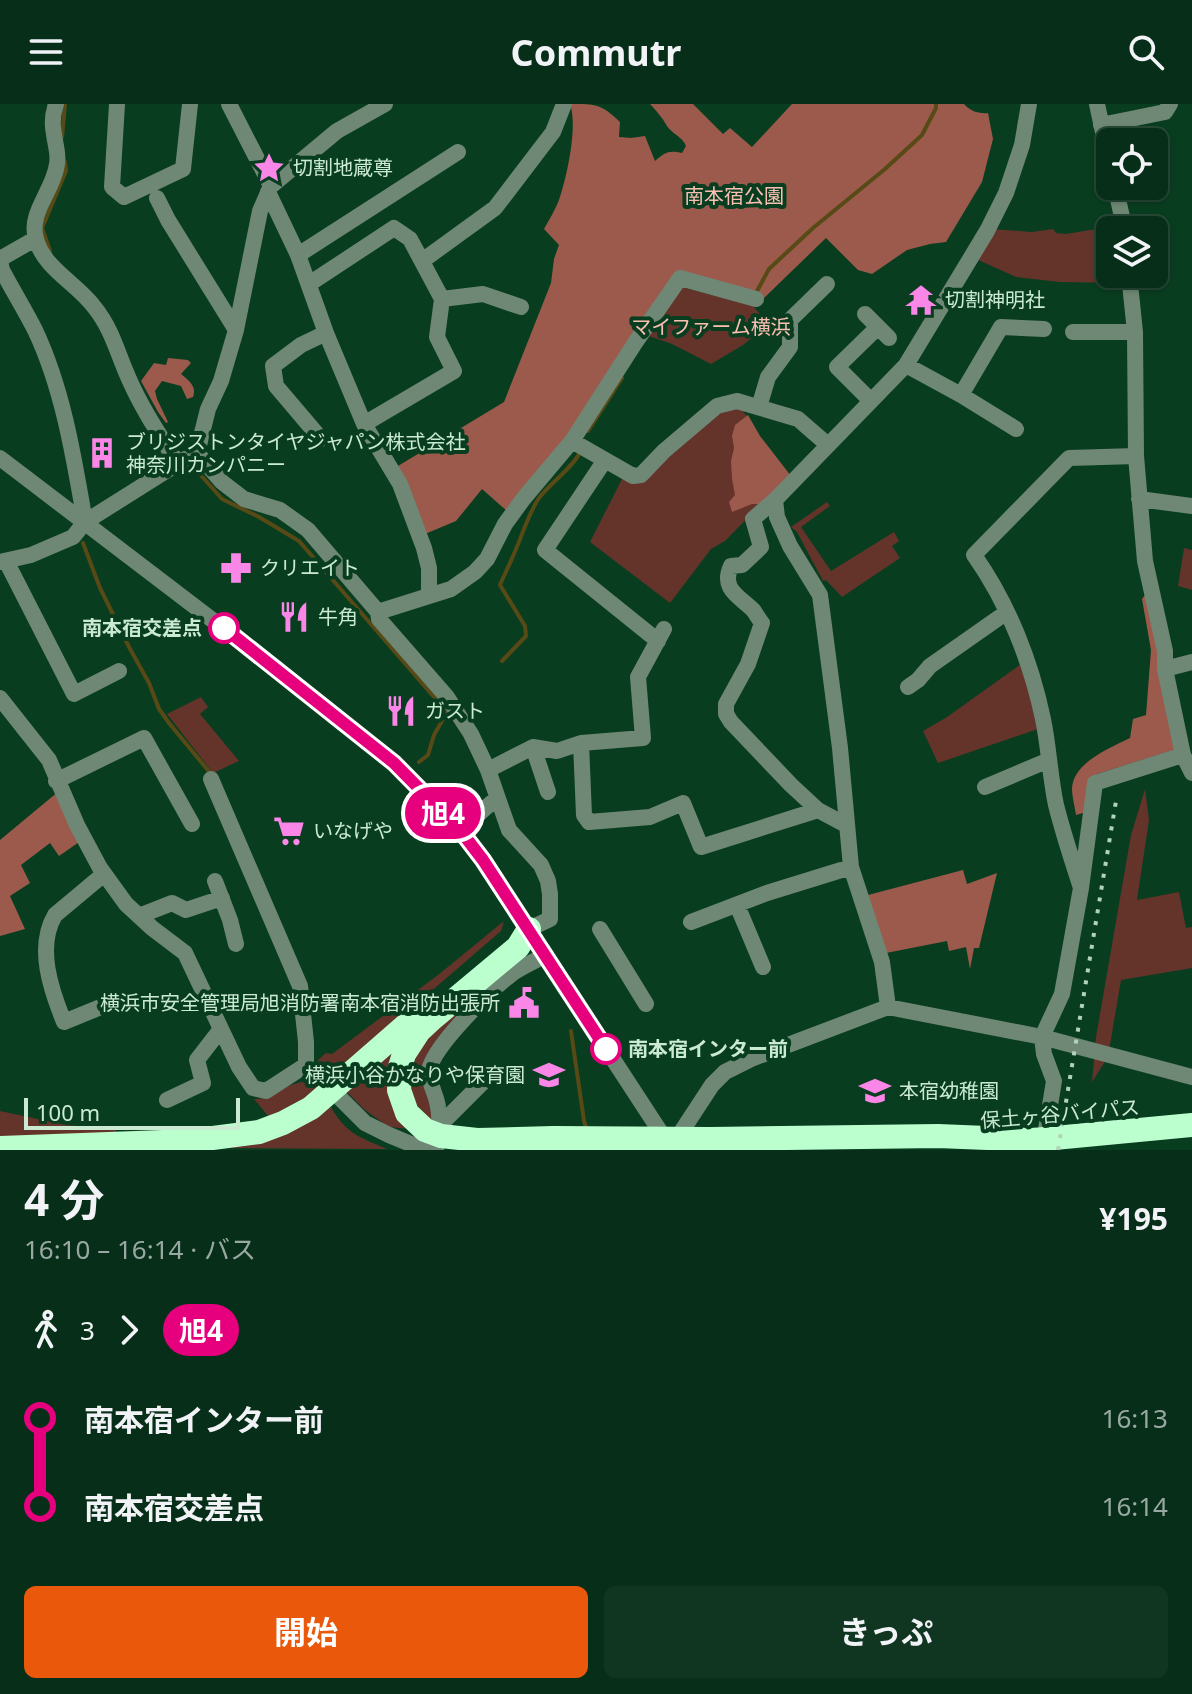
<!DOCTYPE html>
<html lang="ja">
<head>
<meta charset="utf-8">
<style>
  :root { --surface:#072e18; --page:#103621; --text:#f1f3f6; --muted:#98a8a2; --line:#284a37; --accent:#ea580c }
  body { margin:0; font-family:"Noto Sans","Noto Sans JP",sans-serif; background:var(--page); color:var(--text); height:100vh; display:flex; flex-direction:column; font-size:30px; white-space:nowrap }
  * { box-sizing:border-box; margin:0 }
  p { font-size:26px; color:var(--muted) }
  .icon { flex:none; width:44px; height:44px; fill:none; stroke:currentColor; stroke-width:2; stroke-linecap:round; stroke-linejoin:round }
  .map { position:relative; height:1046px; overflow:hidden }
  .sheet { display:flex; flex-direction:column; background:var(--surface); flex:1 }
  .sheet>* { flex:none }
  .badge { padding:0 16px; border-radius:26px; font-size:28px; line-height:52px }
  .fabs { position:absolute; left:1096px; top:24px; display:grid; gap:16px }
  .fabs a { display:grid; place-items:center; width:72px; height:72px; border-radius:12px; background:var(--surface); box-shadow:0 2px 6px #0004,0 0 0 2px var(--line); font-size:40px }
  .scale { position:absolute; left:24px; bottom:20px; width:216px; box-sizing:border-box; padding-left:8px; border:4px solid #caead2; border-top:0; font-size:22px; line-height:28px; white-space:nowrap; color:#caead2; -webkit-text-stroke:6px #093d20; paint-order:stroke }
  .map>.badge { position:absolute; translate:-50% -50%; box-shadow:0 0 0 4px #fff }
  .legs { display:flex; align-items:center; gap:12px; height:88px; padding:0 24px; font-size:26px }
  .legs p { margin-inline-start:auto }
  .summary { display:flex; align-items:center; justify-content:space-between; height:136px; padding:0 24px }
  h1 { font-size:44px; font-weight:700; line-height:60px }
  .cta { display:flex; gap:16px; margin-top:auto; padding:16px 24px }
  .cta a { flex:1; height:92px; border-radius:12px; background:var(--accent); color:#fff; font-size:32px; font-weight:700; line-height:92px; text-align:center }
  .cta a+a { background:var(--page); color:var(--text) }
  ul { padding:0 24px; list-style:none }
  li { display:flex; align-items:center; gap:28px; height:88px; font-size:30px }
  li i { display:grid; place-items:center; width:12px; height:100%; margin:0 10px; background:currentColor }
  li i::after { content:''; width:20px; height:20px; margin:-10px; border:6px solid; border-radius:50%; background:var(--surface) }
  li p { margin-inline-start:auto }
  li:first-child i { background:linear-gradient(#0000 50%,currentColor 0) }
  li:last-child i { background:linear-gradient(currentColor 50%,#0000 0) }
  header { display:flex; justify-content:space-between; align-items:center; height:104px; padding:0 24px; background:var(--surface); font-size:36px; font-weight:700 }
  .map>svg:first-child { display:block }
  .green { fill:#643329 }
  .forest { fill:#9b5a4b }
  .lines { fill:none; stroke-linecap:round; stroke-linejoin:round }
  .stream { stroke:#584a16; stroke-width:4 }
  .minor { stroke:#6e8875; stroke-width:16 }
  .tertiary { stroke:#6e8875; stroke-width:16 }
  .motorway { stroke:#bcffcf; stroke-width:24 }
  .rail { stroke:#b0d3ba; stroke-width:4; stroke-dasharray:4 8; stroke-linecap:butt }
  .line-1-casing { stroke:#fff; stroke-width:18 }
  .line-1 { stroke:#e6007e; stroke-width:12 }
  .stop-1-dot { fill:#fff; stroke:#e6007e; stroke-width:4 }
  .labels { text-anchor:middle; stroke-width:8; stroke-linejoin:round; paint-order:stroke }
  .poi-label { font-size:20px; fill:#caead2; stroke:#093d20; text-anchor:start }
  .park-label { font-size:20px; fill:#fbbfb2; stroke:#093d20 }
  .stop-label { font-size:20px; font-weight:bold; fill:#caead2; stroke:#093d20; text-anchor:end }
  .street-label { font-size:20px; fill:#caead2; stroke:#093d20 }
</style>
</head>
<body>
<header><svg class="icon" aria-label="menu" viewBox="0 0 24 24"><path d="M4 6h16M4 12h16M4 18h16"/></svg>Commutr<svg class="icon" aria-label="search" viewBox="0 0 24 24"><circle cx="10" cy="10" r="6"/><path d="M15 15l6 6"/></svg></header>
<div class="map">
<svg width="1192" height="1046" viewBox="0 0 1192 1046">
  <rect width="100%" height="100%" fill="#093d20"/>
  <path class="green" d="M1120,121L1121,126H1110V170H1126L1127,179L1059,178L1016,173L976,155L992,125L1032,128L1053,125L1056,129L1066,130Z
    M682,183L753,202L769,220L743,241L711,260L672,240L649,232Z
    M738,303C764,324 765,360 770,391L725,437L711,445L670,499L590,438L624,371L634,377L720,308Z
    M827,398L830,402L801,423L831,467L894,428L899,437L892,442L900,454L842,493L826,476L823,477L797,428L791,423Z
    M1184,444L1192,446V486L1178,482Z
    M1024,558L1041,624L938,659L923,627L947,613Z
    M201,593L208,603L200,610L239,657L213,669L167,610Z
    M1145,685L1149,716L1137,796L1179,788L1186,824L1192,823V864L1121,876L1108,953L1092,978L1096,933L1131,731Z
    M504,817L501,827L332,973L317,957L326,949L332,950L438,871Z
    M511,854L429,953L434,1014L430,1015L413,997L407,977L414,948Z
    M405,930L410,1025L389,1023L365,1006L346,987Z
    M304,978L319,983L307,993L269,1013L254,995C272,996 285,979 304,978Z
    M331,1003C345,1029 361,1034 387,1045L222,1044Z
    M0,1007L66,1021L116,1025V1028L0,1036Z"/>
  <path class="forest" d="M570,0C597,0 601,0 620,18L619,33L631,34L645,32L655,57C665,48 669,46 682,49L686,42C682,32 672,30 667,22C661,12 658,9 650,0H693L723,30L730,24L752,43L792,0H964C970,7 979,10 988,9L993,35L982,78L946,138L930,140L907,146L872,170L858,166L826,134L763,195L675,172L572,328L508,408L482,385L456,417L425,430L393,365L504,298L551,179L554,155L559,141L544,125C549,116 555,106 559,96C567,73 578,22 570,0Z
    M168,254L188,256L191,259L181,270C189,277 197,282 193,293L187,295L181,282L162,277L155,287L157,295L168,318L166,319L158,308L141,277L154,259L166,261Z
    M748,311L760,332L791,372L761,400H752L732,408L729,398L735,391L732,375L731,357L734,344L732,332L735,321Z
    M1145,491L1150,492L1177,645L1097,670L1090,680L1086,708L1076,711C1075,703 1072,693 1072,684C1074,658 1110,644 1130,634L1133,615L1146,611L1151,546L1142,495Z
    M59,687L82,736L59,752L50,739L21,761L30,779L10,792L25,825L0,832V736Z
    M963,766L967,780L997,769L979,844H974L970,865L966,843L949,847L947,837L886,849L868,791Z"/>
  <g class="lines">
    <path class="stream" d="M62,33L65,0
      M50,147L42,124L66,67L65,58
      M756,189L769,165L813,124L885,65L922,31L936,4V0
      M588,327L622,274
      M189,358L222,395L259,413L299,437L447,608L434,631L428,651L419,658
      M83,439L100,484L129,543L149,579L159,605L169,619L211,670
      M502,557L526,532L525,522L500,481C504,471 509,462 513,452C522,433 527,412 539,394C552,377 571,366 581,347
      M571,927L584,1017L586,1023"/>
    <path class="minor" d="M56,0C53,9 52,21 54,30C55,40 59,50 57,60C54,86 28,109 36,135C44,165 78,180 95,204C112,225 118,251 129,275C142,305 161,333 178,360
      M117,0L112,83L124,93L183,65L190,0
      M229,0L271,82
      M1097,0L1110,61
      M1101,21L1165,8L1170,0
      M1115,82L1125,126
      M268,88L298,151L326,229L364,320L400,380L424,444L429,464V491
      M157,94L168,116L236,226
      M298,151L458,48
      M0,155L35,135
      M422,157L495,104L553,28L564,0
      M1129,170L1135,228L1136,352L1145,457L1165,547V565L1183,651L1192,669
      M309,180L394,124L410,135L442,195L437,233L454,267L364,320
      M442,195L483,190L521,203
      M865,210L889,234
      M1073,228H1135
      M906,261L961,291L1016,325
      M961,291L1001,223L1044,225
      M871,297L837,263L878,223
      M759,303L768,273L790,243V216L827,180
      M321,335L276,282L273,262L301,241L326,229
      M572,337L635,239L680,174L756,195
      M197,349L222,378L244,395L280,406L308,426L378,508L451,485L475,468L487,455L505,420L524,394L572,337L633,372L641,371L664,347L717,302L737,297L798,315L828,341
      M197,349L208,305L221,277L236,226L260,107L271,82L337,27L385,0
      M605,356L545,446L658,537
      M1139,395L1192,402
      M775,396L753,415L761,443L742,461L731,462C720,486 741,493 754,507C755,509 761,518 762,519L748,560L726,600V610L731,618L791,681L818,706L846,721
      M6,457L74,590L119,567
      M0,458L31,451L73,433L85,418L185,355
      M378,508L379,515L447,593L471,630L488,666L509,726L541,761L548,777L550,790V815L529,825
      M1165,565L1192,558
      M908,583L918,576L930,562L1007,508
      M0,594L49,656L77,721L100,764L126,800L152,824L185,849L239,963L253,984L266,987L306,961L325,978
      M581,639L584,711L589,718L650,713L683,699L701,743L818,706
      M533,643L548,688
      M488,666L533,643L557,647L581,639L643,634L638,573L664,525
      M211,675L300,882L306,938V961
      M56,677L144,634L192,720
      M985,683L1049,656
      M460,726L497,694
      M104,770L55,811C36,843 51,886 64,918L118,896
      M215,777L230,816L236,840
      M1081,784C1072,756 1063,729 1056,701C1050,673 1049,644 1043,615C1031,558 1008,499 974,451L1069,354L1136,352
      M737,801L763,863
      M139,812L172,799L186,806L222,794
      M691,818L767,789L851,763
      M600,825L646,900
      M888,903L882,858L851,763L840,644L820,491L790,442L777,413L775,396L906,261L987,127L1006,89L1022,41L1029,0
      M340,994L365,1019L389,1031L425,1046
      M167,996L203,979L197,956L221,925
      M440,1021L482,979
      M674,1039L712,981L725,968L751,955L888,903L1042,933L1192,973
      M1043,1044L1054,977L1044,950L1042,933L1062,890L1081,784L1095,679L1183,651
      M436,1046C438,1031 441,1018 438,1003C437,992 428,978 429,967C432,943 493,884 513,869C523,862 535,857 546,851"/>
    <path class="tertiary" d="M0,157L2,166C13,187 25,206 35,226C63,285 74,354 85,418
      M0,354L278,566L394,659L460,726L483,756L669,1041"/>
    <path class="motorway" d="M529,825L518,843L433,914L419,927L404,950L400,963L399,986L407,1009L425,1026L441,1032L477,1036L553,1034L710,1035L938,1032L1037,1036
      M1023,1037L1192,1021
      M0,1044L190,1037L259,1028L283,1019L311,1004L420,909"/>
    <path class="rail" d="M1058,1046L1117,691"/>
  </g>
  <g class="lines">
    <defs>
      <path id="line-1" d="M224,524L394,659L460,726L483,756L606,945"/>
    </defs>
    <use href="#line-1" class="line-1-casing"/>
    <use href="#line-1" class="line-1"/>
  </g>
  <defs>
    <symbol id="sight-bare" viewBox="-9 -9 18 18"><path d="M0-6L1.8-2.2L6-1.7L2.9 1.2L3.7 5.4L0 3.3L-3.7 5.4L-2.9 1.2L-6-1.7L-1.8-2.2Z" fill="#fa87e7" stroke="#093d20" stroke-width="2.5" paint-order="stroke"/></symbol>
    <symbol id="temple-bare" viewBox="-9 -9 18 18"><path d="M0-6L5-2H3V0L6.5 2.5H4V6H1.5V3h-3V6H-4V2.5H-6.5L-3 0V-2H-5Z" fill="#fa87e7" stroke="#093d20" stroke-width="2.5" paint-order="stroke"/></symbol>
    <symbol id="building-bare" viewBox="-9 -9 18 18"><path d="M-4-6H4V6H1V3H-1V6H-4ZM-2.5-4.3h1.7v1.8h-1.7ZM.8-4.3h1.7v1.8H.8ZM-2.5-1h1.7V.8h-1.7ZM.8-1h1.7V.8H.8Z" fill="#fa87e7" stroke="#093d20" stroke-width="2.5" paint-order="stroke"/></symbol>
    <symbol id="pharmacy-bare" viewBox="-9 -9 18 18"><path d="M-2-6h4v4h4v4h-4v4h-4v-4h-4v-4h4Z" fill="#fa87e7" stroke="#093d20" stroke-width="2.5" paint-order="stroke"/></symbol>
    <symbol id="restaurant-bare" viewBox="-9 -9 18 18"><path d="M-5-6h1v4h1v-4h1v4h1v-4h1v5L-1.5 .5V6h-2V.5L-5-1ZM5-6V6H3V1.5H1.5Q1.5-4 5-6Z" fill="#fa87e7" stroke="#093d20" stroke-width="2.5" paint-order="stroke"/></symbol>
    <symbol id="supermarket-bare" viewBox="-9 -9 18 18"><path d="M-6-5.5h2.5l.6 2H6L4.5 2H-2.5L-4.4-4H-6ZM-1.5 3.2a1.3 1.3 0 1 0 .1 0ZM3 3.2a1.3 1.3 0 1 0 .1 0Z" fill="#fa87e7" stroke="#093d20" stroke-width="2.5" paint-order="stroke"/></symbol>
    <symbol id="civic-bare" viewBox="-9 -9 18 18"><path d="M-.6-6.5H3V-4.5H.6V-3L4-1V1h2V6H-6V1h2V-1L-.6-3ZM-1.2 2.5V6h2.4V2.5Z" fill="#fa87e7" stroke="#093d20" stroke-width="2.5" paint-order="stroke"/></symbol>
    <symbol id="school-bare" viewBox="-9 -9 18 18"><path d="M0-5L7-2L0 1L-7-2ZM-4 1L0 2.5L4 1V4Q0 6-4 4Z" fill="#fa87e7" stroke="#093d20" stroke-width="2.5" paint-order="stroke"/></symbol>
  </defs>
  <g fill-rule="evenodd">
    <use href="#sight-bare" x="247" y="42" width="44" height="44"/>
    <use href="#temple-bare" x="899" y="174" width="44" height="44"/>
    <use href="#building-bare" x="80" y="327" width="44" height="44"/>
    <use href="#pharmacy-bare" x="214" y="442" width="44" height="44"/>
    <use href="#restaurant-bare" x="272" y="491" width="44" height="44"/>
    <use href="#restaurant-bare" x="379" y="585" width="44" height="44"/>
    <use href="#supermarket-bare" x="267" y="705" width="44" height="44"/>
    <use href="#civic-bare" x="502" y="877" width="44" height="44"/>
    <use href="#school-bare" x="527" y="949" width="44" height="44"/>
    <use href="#school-bare" x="853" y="965" width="44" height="44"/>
  </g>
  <g class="stop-1-dot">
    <circle cx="224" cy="524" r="14"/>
    <circle cx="606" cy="945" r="14"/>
  </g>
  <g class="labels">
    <g class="poi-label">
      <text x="293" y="71">切割地蔵尊</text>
      <text x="945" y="203">切割神明社</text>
      <text x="126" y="345">ブリジストンタイヤジャパン株式会社<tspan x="126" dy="23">神奈川カンパニー</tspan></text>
      <text x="260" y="471">クリエイト</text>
      <text x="318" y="520">牛角</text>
      <text x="425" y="614">ガスト</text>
      <text x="313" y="734">いなげや</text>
      <text x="500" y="906" text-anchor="end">横浜市安全管理局旭消防署南本宿消防出張所</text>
      <text x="525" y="978" text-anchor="end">横浜小谷かなりや保育園</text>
      <text x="899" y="994">本宿幼稚園</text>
    </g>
    <g class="park-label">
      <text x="734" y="99">南本宿公園</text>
      <text x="711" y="230">マイファーム横浜</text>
    </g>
    <g class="stop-label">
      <text x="202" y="531">南本宿交差点</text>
      <text x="628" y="952" text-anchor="start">南本宿インター前</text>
    </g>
    <g class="street-label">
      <text transform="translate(1060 1010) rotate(-5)" y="7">保土ヶ谷バイパス</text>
    </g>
  </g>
</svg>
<div class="fabs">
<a><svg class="icon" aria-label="locate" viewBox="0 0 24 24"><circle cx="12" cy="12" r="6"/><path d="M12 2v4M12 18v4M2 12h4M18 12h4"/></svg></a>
<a><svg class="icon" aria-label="layers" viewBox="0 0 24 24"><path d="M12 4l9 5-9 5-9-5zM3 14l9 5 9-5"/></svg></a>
</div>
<div class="scale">100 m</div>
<b class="badge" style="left:443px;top:709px;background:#e6007e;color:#fff">旭4</b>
</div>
<section class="sheet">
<div class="summary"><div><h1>4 分</h1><p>16:10 – 16:14 · バス</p></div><b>¥195</b></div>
<div class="legs"><svg class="icon" aria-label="walk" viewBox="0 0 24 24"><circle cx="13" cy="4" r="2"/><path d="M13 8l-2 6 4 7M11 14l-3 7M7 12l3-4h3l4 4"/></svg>3<svg class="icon" aria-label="forward" viewBox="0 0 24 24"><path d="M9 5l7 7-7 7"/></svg><b class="badge" style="background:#e6007e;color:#fff">旭4</b></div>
<ul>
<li><i style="color:#e6007e"></i><b>南本宿インター前</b><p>16:13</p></li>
<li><i style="color:#e6007e"></i><b>南本宿交差点</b><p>16:14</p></li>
</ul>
<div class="cta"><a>開始</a><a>きっぷ</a></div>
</section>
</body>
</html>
